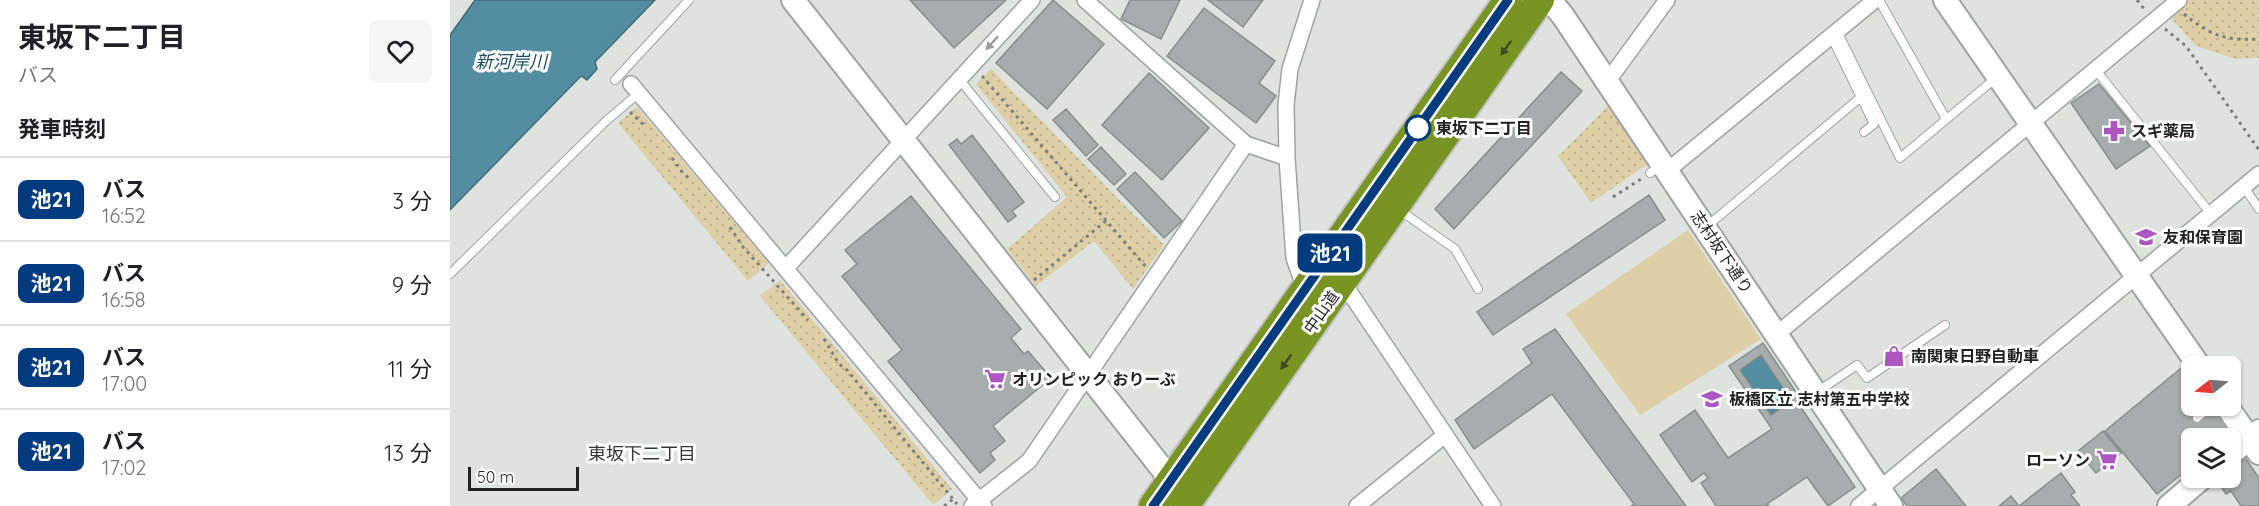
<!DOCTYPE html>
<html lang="ja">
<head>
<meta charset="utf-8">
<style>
  :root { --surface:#fff; --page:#f6f6f6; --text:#202124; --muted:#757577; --line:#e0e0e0 }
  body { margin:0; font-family:Quicksand,"Noto Sans JP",sans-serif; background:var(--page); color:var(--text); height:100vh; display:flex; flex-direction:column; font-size:22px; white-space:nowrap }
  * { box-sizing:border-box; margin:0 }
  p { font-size:20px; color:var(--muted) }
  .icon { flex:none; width:33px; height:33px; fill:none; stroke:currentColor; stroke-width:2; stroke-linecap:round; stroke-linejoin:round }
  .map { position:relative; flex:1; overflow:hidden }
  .panel { display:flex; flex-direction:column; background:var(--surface); width:450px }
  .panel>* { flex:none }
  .badge { padding:0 12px; border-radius:9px; font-size:21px; line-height:39px }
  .needle { width:39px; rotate:253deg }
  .buttons { position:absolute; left:1731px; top:356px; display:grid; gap:12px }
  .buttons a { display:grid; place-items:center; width:60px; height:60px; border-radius:9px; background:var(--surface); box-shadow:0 2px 4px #0004; font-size:30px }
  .scale { position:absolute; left:18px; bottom:15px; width:111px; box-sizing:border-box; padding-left:6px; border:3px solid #212322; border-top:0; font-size:16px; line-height:21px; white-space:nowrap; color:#212322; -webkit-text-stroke:4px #fff; paint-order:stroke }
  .map>.badge { position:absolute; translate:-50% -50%; box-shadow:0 0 0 3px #fff }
  h2 { padding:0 18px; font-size:22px; line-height:54px }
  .round { display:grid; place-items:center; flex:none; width:63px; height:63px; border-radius:9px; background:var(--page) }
  .overview { display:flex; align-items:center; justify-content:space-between; height:102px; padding:0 18px }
  h1 { font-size:28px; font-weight:700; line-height:45px }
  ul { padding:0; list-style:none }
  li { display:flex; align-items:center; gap:18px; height:84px; padding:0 18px; border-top:2px solid var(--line) }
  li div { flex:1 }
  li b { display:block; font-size:22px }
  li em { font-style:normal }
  li .badge { min-width:66px; font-weight:700; text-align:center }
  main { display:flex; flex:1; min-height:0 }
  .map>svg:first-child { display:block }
  .park { fill:url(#park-dots) }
  .pitch { fill:#decfa6 }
  .water { fill:#538da1; stroke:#446d7b; stroke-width:1.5 }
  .building { fill:#a7adac; stroke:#888e8d; stroke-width:1.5; fill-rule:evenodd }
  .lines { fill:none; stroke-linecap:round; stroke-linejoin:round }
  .lane-casing { stroke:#9fa4a1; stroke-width:10 }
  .street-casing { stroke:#9fa4a1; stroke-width:18 }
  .secondary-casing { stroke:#9fa4a1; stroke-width:26 }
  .highway-casing { stroke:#c1c1c1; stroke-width:32 }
  .path { stroke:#7c807d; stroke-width:3; stroke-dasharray:3 4.5; stroke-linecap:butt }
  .lane { stroke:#fff; stroke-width:8 }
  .street { stroke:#fff; stroke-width:15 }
  .secondary { stroke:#fff; stroke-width:22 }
  .highway { stroke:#789523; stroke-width:28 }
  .oneway { fill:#9b9c9c }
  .oneway2 { fill:#3f4b22 }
  .line-casing { stroke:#fff; stroke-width:14 }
  .line { stroke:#003b80; stroke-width:9 }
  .stop-dot { fill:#fff; stroke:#003b80; stroke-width:3 }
  .labels { text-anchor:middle; stroke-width:6; stroke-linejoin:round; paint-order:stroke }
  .stop-label { font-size:16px; font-weight:bold; fill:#212322; stroke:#fff; text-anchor:start }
  .poi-label { font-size:16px; font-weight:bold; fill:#212322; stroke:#fff; text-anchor:start }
  .street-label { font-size:16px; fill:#212322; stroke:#fff }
  .water-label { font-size:18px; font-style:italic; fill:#1d4f5e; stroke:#fff }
  .neighbourhood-label { font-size:18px; fill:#353936; stroke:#fff }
</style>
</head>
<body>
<main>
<section class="panel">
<div class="overview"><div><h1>東坂下二丁目</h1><p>バス</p></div><a class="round"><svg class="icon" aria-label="heart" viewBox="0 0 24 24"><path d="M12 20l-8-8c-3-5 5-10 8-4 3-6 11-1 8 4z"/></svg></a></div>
<h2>発車時刻</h2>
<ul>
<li><span class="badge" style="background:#003b80;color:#fff">池21</span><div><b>バス</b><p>16:52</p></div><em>3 分</em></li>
<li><span class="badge" style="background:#003b80;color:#fff">池21</span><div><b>バス</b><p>16:58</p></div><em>9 分</em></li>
<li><span class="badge" style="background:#003b80;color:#fff">池21</span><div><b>バス</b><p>17:00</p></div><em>11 分</em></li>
<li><span class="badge" style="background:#003b80;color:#fff">池21</span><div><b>バス</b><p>17:02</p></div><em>13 分</em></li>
</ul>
</section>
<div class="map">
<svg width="1809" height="506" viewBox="0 0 1809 506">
  <defs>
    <pattern id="park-dots" width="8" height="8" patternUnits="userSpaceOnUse" patternTransform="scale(1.5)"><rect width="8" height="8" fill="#decfa6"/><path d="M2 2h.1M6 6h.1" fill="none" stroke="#beb18f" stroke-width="1.8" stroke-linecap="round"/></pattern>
  </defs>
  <rect width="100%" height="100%" fill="#dee3df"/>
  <path class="park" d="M1737,0H1809V58L1786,59L1746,46L1718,15Z
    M541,69L714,245L683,289L644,241L586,286L557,249L617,197L526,84Z
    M1159,105L1199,163L1141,203L1108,156Z
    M187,107L319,263L298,281L168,123Z
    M330,280L502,489L483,505L310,296Z"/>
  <path class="pitch" d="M1238,230L1311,339L1190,415L1116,314Z"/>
  <path class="water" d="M25,0H205L145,62L147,69L137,80L131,76L0,210V35Z
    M1311,355L1342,401L1321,415L1290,370Z"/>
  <path class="building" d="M460,0H556L504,48Z
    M603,0L654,44L597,109L546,63Z
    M680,0H730L711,39L671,19Z
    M758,0H813L793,27Z
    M754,8L825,61L809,83L826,96L806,123L717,56Z
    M1111,72L1132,91L1004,229L985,209Z
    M699,73L759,128L712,180L652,125Z
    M1649,84L1700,146L1666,169L1621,103Z
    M616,109L648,145L636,156L603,120Z
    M522,135L574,202L562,211L566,216L558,222L499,145L507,139L511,144Z
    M651,147L676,174L664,185L638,159Z
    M685,172L732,221L714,238L667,189Z
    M1199,195L1215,220L1043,335L1027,312Z
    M461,196L571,329L561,338L574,354L578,351L601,378L543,426L555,441L540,453L545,460L530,473L438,361L452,350L392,276L407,264L395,250Z
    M1105,329L1236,506H1181L1184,504L1102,394L1024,449L1005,420L1082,363L1073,349Z
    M1313,343L1356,407L1352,409L1405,487L1378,506L1357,477L1317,504L1319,506H1266L1251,483L1258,478L1254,473L1242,482L1210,435L1245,410L1278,458L1322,429L1279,366ZM1311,355L1342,401L1321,415L1290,370Z
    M1736,364L1742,371V405H1765L1780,426L1779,436L1777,438H1742V466L1707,494L1655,431Z
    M1653,431L1671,453L1646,473L1628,451Z
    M1796,459L1809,478V506H1791L1781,491L1776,494L1769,484L1772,482L1769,478L1780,477V470Z
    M1486,469L1516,506H1457L1451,498Z
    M1611,473L1625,492L1621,495L1630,506H1549L1561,496L1569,506Z"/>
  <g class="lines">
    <defs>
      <path id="lane" d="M1429,0L1496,119
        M1387,31L1450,158L1547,77
        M1381,36L1424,124L1414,132
        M1645,69L1761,214
        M509,79L605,197
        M165,80L239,0
        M1200,173L1211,165
        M1794,187L1809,209
        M948,209L1005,249L1028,289
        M1256,227L1411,97
        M0,274L156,121L189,93
        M1367,392L1407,365L1417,378L1495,325
        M1747,418L1763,405"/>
      <path id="street" d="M635,0L796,144L837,158
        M1157,82L1217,0
        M181,84L534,506
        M1217,171L1425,0
        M336,268L582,0
        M892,281L1043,506
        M855,289L844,258L837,158L836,105L840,69L862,0
        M1327,334L1729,0
        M522,506L579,461L796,144
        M907,506L995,435
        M1409,506L1809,174"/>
      <path id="secondary" d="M343,0L721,480L733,491
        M1100,0L1113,16L1441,506
        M1495,0L1749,366
        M1776,405L1809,453
        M1780,454L1809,431
        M1719,506L1753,477"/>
      <path id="highway" d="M703,506L1058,0
        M735,506L1090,0"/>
    </defs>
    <use href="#lane" class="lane-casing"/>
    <use href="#street" class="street-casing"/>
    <use href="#secondary" class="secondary-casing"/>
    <use href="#highway" class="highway-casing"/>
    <path class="path" d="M1687,0L1695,10
      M1734,14C1760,35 1775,41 1809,39
      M1715,29L1736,46L1809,150
      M532,76L696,267
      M180,112L195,126
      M222,158L233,173L241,180
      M1163,197L1191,179
      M280,227L293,247L358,320
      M584,280L657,220
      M374,339L389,364L397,370L507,504
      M494,506L503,499"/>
    <use href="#lane" class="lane"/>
    <use href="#street" class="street"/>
    <use href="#secondary" class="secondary"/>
    <use href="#highway" class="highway"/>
  </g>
  <defs><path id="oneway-solid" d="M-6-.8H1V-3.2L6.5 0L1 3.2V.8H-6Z" transform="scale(1.5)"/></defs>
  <use class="oneway" href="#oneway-solid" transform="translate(542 43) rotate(132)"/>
  <g class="oneway2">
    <use href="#oneway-solid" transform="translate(1056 48) rotate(125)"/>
    <use href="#oneway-solid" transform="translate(836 362) rotate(125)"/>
  </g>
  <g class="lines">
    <defs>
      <path id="line" d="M703,506L1058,0"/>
    </defs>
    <use href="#line" class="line-casing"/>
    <use href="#line" class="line"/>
  </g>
  <defs>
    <symbol id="pharmacy-bare" viewBox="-9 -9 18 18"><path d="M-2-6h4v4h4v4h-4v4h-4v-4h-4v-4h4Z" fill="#ad55c1" stroke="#fff" stroke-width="2.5" paint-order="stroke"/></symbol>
    <symbol id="school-bare" viewBox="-9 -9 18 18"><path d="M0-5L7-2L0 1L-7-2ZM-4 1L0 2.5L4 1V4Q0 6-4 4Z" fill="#ad55c1" stroke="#fff" stroke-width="2.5" paint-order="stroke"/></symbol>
    <symbol id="shop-bare" viewBox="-9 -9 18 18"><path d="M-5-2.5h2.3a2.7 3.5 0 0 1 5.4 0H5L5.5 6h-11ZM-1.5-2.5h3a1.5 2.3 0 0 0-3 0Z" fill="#ad55c1" stroke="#fff" stroke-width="2.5" paint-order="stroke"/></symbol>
    <symbol id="supermarket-bare" viewBox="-9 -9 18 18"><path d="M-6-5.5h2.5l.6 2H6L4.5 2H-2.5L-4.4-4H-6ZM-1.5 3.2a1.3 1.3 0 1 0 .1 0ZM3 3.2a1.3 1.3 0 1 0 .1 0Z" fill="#ad55c1" stroke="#fff" stroke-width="2.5" paint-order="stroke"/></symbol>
  </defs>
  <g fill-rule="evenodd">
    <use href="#pharmacy-bare" x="1649" y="116" width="30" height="30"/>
    <use href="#school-bare" x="1681" y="222" width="30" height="30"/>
    <use href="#shop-bare" x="1429" y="341" width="30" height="30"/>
    <use href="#supermarket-bare" x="530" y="364" width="30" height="30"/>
    <use href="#school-bare" x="1247" y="384" width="30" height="30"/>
    <use href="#supermarket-bare" x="1642" y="445" width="30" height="30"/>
  </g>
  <circle class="stop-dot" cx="968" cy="128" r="12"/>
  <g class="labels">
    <g class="stop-label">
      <text x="986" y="134">東坂下二丁目</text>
    </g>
    <g class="poi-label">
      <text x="1681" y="137">スギ薬局</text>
      <text x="1713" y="243">友和保育園</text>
      <text x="1461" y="362">南関東日野自動車</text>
      <text x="562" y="385">オリンピック おりーぶ</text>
      <text x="1279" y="405">板橋区立 志村第五中学校</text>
      <text x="1640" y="466" text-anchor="end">ローソン</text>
    </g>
    <g class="street-label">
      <text transform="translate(1272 252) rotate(56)" y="6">志村坂下通り</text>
      <text transform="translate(871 312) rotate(-55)" y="6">中山道</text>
    </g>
    <g class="water-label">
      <text x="61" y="68">新河岸川</text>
    </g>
    <g class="neighbourhood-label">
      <text x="192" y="460">東坂下二丁目</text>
    </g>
  </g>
</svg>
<div class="buttons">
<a><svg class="needle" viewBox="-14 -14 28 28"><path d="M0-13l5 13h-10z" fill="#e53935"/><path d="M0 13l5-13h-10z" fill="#757577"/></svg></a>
<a><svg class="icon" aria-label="layers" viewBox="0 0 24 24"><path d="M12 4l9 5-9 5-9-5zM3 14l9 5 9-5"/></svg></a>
</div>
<div class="scale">50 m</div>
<b class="badge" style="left:880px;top:253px;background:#003b80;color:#fff">池21</b>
</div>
</main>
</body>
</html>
